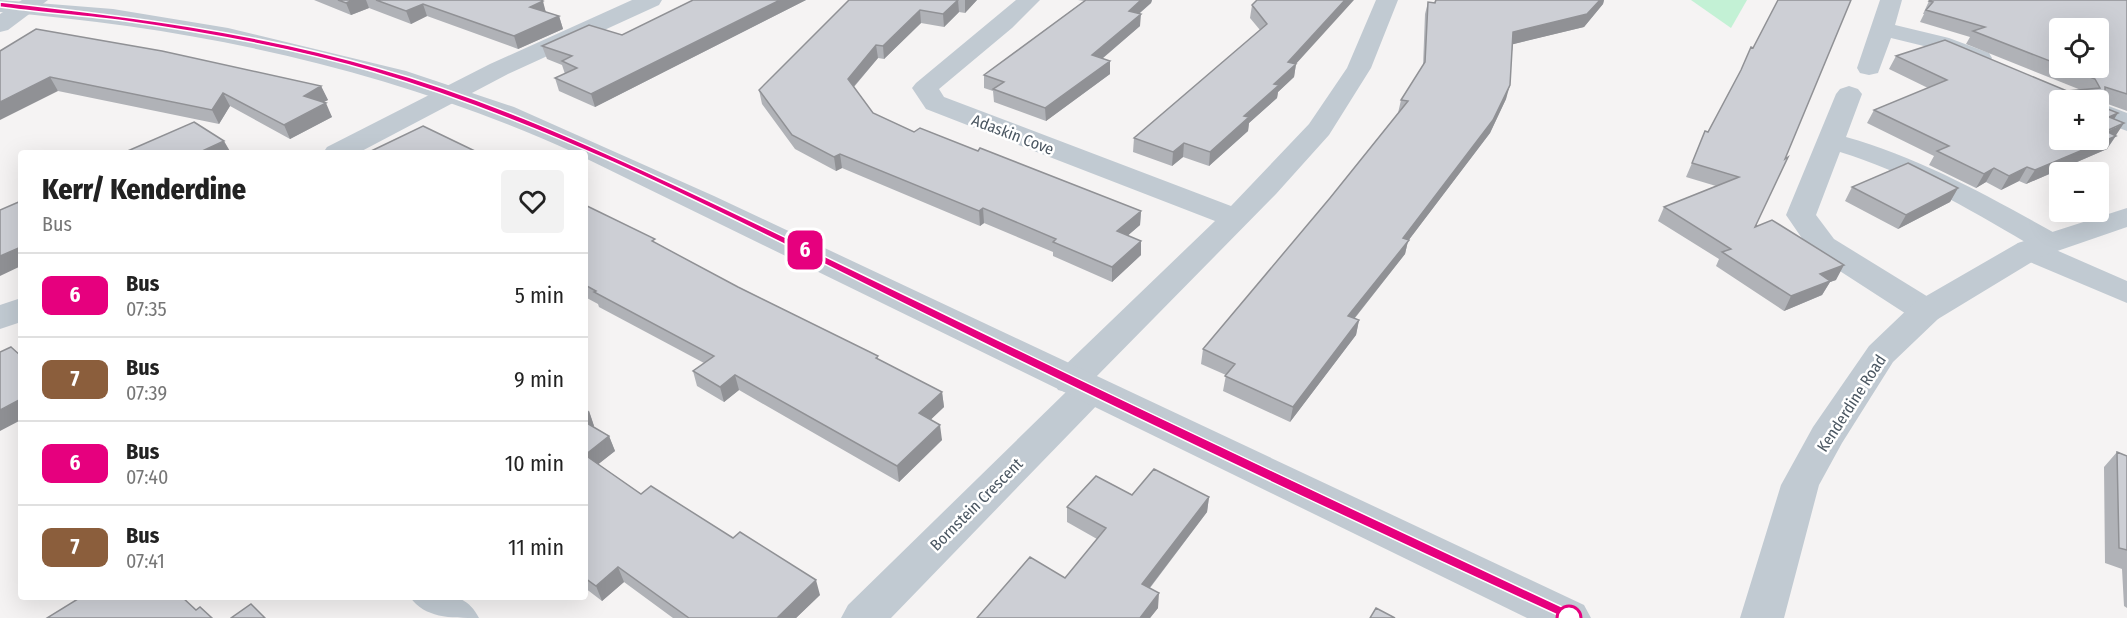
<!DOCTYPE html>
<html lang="en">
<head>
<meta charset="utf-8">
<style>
  :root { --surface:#fff; --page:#f2f2f2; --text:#222; --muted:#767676; --line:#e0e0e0 }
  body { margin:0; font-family:"Fira Sans Condensed",sans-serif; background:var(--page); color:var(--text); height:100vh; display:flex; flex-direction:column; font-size:22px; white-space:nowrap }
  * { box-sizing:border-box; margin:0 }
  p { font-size:20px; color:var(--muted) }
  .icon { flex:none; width:33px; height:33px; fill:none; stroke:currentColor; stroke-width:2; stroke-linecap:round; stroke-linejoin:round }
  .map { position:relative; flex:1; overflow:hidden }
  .side { position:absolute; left:18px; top:150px; width:570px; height:450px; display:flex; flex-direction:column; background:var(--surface); border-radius:6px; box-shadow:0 6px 24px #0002 }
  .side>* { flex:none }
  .badge { padding:0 12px; border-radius:9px; font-size:21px; line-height:39px }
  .tools { position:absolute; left:2049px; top:18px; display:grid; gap:12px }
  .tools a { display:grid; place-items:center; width:60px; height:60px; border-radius:6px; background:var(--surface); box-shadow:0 6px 24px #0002; font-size:30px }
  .map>.badge { position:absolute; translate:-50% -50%; box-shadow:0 0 0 3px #fff }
  .round { display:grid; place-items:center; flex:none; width:63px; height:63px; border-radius:6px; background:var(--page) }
  .headline { display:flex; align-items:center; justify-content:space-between; height:102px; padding:0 24px }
  h1 { font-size:28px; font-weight:800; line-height:45px }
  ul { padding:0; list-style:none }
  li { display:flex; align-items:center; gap:18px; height:84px; padding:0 24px; border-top:2px solid var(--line) }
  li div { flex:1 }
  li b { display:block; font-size:22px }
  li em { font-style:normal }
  li .badge { min-width:66px; font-weight:700; text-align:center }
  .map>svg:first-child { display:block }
  .green { fill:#c3f1d5 }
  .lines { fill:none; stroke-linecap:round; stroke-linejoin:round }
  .minor { fill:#c1cad2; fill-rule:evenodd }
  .tertiary { fill:#c1cad2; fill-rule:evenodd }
  .wall { fill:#b0b2b7; fill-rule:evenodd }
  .shaded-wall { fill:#909195 }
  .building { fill:#cdcfd5; stroke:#909195; stroke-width:1.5; fill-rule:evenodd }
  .line { fill:#e6007e; stroke:#fff; stroke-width:1.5 }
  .stop-dot { fill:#fff; stroke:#e6007e; stroke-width:3 }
  .labels { text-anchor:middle; stroke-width:5; stroke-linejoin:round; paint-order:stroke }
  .street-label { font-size:16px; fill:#4a5661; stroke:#fff }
</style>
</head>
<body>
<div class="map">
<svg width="2127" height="618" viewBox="0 0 2127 618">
  <rect width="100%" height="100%" fill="#f5f3f3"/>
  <path class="green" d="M1691,0H1747L1731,28Z"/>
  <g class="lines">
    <path class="minor" d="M22,0H48L8,30L0,32V14Z
      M632,0H662L659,5L508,74L358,153H323L327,147L490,64Z
      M1016,0H1040L1012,28L939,89L944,97L1231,206L1309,124L1347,68L1376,0H1398L1371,68L1329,135L1276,194L1094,379L1103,381L1108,390L1103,399L891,618H841L848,605L1066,392L1058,390L1053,381L1058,372L1215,221L926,109L912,88L916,83Z
      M1880,0H1902L1895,25L1949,38L1989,53L1992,58L1989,63L1980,65L1971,63L1932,48L1891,38L1878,73L1869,75L1860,73L1857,68Z
      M1849,86L1858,89L1862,94L1846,137C1921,158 1992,198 2060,236L2064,243L2056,250L2127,281V303L2018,257L2013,250L2018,243L2025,242C1968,208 1903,171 1840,152L1816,215L1834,239L1938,303L1943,311L1938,319L1926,322L1914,319L1812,253L1786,215L1836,94L1840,89Z
      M2098,102L2127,113V131L2098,120Z
      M21,298V322L0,329V305Z
      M410,597C439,597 464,588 479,618C449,618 425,618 410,597Z"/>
    <path class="tertiary" d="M0,0L113,9L228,28L406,71L514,107L714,196L1584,605L1591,618H1527L585,158V153H575C393,70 199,28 0,12Z
      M2127,208V227L2040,257L1938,319L1893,362L1842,443L1819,485L1784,618H1740L1781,485L1813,427L1869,346L1914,303L2018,243Z"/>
  </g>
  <path class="wall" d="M314,0H541L546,12L559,16L563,29L518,49L427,16L411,24L369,8L351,15Z
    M693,0H806L595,107L559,91L555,78L565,74L562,65L547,59L542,46L622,35Z
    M849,0H977L965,13L959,12L944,27L921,23L884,59L878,58L854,87L873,113L914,132L978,151L1141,211L1140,225L1128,235L1141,255L1112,282L1053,256V252L984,223L980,226L842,168L836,171L795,149L762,104L759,90Z
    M1078,0H1152L1151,3L1139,14L1140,26L1102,59L1110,61V74L1046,121L994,102L993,91L984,88V75L1084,1Z
    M1257,0L1296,64L1294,77L1278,92L1277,98L1249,123L1248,131L1209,166L1183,157L1172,166L1133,152L1134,138L1260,30L1250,18L1252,5Z
    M1435,0H1604L1603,4L1584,27L1513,44L1506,99L1490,133L1408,241L1405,254L1355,318L1359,320L1356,335L1290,422L1223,391L1226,375L1201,364L1203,349L1330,198L1398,113L1401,100L1423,66L1425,14L1428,2L1434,3Z
    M2127,0V111L2105,103V108L2114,119L2116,136L2107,149L2026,184L2019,181L2001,190L1986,182L1976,188L1929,165L1934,156L1867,123L1874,110L1928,88L1889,69L1896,56L2067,91L2081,90L1966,44L1970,37L1920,22L1924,14H1923L1929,1ZM2060,28L2098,68H2060Z
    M0,51L321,86L328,100L323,102L332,117L290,139L230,106L219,124L58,91Z
    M1741,71L1755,227L1836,280L1830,282L1822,295L1784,311L1716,266L1719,259L1658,221L1664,207L1716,186L1686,177L1692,163Z
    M1852,187L1958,188L1950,202L1898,229L1845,201Z
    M585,205L738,287L878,356V359L942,392L944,407L931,419L942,440L899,482L739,390L724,402L697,386L693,371L704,363L599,307L598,304L585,297Z
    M585,409L589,411L594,426L593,427L609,436L615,451L598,464L641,494L820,595L796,618H673L624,582L602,601L585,588Z
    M2117,452L2127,456V608L2124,606L2122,569L2105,563L2104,467Z
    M1132,495L1209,497L1207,512L1150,588L1158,608L1150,618H977L1065,578L1097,539L1067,522V507Z"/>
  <path class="shaded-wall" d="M353,0H366L369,8L351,15L346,3Z
    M780,0H806L595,107L591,94Z
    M958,0L959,12L944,27L943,14Z
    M965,0H977L965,13Z
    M1141,0H1152L1151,3L1128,23L1129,11Z
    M1345,0H1354L1295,65L1296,64L1294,77L1278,92L1277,98L1249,123L1248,131L1209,166L1210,152L1274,84L1288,62Z
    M1600,0H1604L1603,4L1584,27L1510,45L1513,32Z
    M543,1L546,13L530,7Z
    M423,4L427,16L411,24L406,11Z
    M920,10L921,23L884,59L883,46Z
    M1141,14L1140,26L1091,68L1092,55Z
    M559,16L563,29L518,49L514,36Z
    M876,45L878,58L849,92L848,79Z
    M1110,61V74L1046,121L1045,108Z
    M50,77L58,91L0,120V102Z
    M1510,85L1506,99L1490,133L1408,241L1405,254L1345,330L1348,316Z
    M321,86L328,100L310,109L304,96Z
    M223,93L230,106L219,124L212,110Z
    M326,103L332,117L290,139L284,125Z
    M2118,113L2109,127V117Z
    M2124,123L2107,149L2026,184L2035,170Z
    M224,141L231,153H198Z
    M1184,143L1183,157L1172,166L1173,152Z
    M840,154L842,168L836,171L834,157Z
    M2027,167L2019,181L2001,190L2009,176Z
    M1994,168L1986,182L1976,188L1984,174Z
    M1958,188L1950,202L1898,229L1906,215Z
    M983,208L984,223L980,226L979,211Z
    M1141,211L1140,225L1117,245V231Z
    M1141,241V255L1112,282V267Z
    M21,247V266L0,276V256Z
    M1844,265L1836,280L1830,282L1822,295L1784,311L1791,296L1820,274Z
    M1359,320L1356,335L1290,422L1293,407Z
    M735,375L739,390L724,402L720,387Z
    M942,392L944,407L921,429L919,413Z
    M21,399V420L0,431V410Z
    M589,411L594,426L585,432V413Z
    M940,425L942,440L899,482L897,466Z
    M609,436L615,451L591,470L585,455Z
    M1209,497L1207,512L1141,599L1142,584Z
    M618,567L624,582L602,601L596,586Z
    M816,580L820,595L796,618H777Z
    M1159,593L1158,608L1150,618H1140Z"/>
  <path class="building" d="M338,0H353L346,3Z
    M376,0H541L543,1L530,7L559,16L514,36L423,4L406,11Z
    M693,0H780L591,94L555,78L577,68L562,61L572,56L542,46L589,25L622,35Z
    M849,0H958L943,14L920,10L883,46L876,45L848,79L873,113L914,132L920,128L978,151L980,148L1141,211L1117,231L1141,241L1112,267L1053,242L1056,239L983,208L979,211L840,154L834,157L792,135L759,90Z
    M1086,0H1141L1129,11L1141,14L1092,55L1110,61L1045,108L993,89L1004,82L984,75Z
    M1257,0H1345L1288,62L1296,64L1274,84L1279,85L1244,116L1249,117L1210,152L1184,143L1173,152L1134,138L1267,24L1252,5Z
    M1436,0H1600L1587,14L1513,32L1510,85L1493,120L1403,238L1409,240L1348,316L1359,320L1293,407L1225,376L1235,364L1203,349L1330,198L1408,101L1401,100L1425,62L1428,2L1435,3Z
    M1778,0H1851L1785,159L1788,157L1755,227L1772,220L1844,265L1820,274L1830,281L1791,296L1722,252L1731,249L1664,207L1739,177L1692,163L1705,131L1708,132L1741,70L1751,47L1753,48Z
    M1930,0H2127V94L2105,87V108L2118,113L2109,117L2124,123L2106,131L2116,136L2035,170L2027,167L2009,176L1994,168L1984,174L1937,151L1949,146L1874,110L1947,80L1896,56L1945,40L2067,91L2100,88L2095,79L2067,68H2098V28H2060V65L1973,31L1985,27L1926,10L1933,2L1929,1ZM2060,100H2098V140H2060Z
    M36,29L162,51L321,86L304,96L326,103L284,125L223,93L212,110L50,77L0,102V51Z
    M194,122L224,141L198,153H123Z
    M423,126L479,153H367Z
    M1908,163L1958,188L1906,215L1852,187Z
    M21,201V247L0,256V210Z
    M585,205L655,239L652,241L738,287L878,356L876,358L942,392L919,413L940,425L897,466L735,375L720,387L693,371L714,356L594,292L596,291L585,285Z
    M11,347L21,356V399L0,410V352Z
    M585,422L609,436L585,455Z
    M2117,452L2127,456V550L2119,548Z
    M585,455L641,494L651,486L733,538L740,532L816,580L777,618H689L618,567L596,586L585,578Z
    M1154,469L1209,497L1142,584L1159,593L1140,618H977L1030,557L1065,578L1106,528L1067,507L1096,476L1132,495Z
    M81,597H182L196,610L200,607L212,618H47Z
    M251,604L265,618H231Z
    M1376,608L1395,618H1370Z"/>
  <path class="line" d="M0,2C127,16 255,32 378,68C478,96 571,137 664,180C755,222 844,266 934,309C1147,413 1361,513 1575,613L1577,618H1564C1354,522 1143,422 935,319C754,230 568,129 374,72C293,48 208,33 124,21C82,15 39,13 0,7Z"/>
  <circle class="stop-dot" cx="1569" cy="618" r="12"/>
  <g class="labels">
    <g class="street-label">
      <text transform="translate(1013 134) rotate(21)" y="6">Adaskin Cove</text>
      <text transform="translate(1851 403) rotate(-57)" y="6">Kenderdine Road</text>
      <text transform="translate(976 504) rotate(-45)" y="6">Bornstein Crescent</text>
    </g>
  </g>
</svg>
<div class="tools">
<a><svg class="icon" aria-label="locate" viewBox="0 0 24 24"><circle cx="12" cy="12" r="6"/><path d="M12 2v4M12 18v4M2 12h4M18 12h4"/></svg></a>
<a>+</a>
<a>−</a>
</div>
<b class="badge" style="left:805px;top:250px;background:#e6007e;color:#fff">6</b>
<section class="side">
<div class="headline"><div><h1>Kerr/ Kenderdine</h1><p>Bus</p></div><a class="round"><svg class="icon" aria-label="heart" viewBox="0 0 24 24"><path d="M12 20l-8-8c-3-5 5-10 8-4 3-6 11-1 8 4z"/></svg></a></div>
<ul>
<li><span class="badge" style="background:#e6007e;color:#fff">6</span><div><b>Bus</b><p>07:35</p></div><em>5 min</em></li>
<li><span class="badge" style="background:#8b5e3c;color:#fff">7</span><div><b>Bus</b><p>07:39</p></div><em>9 min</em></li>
<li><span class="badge" style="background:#e6007e;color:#fff">6</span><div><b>Bus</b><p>07:40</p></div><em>10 min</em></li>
<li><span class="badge" style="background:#8b5e3c;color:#fff">7</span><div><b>Bus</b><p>07:41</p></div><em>11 min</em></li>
</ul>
</section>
</div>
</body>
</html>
